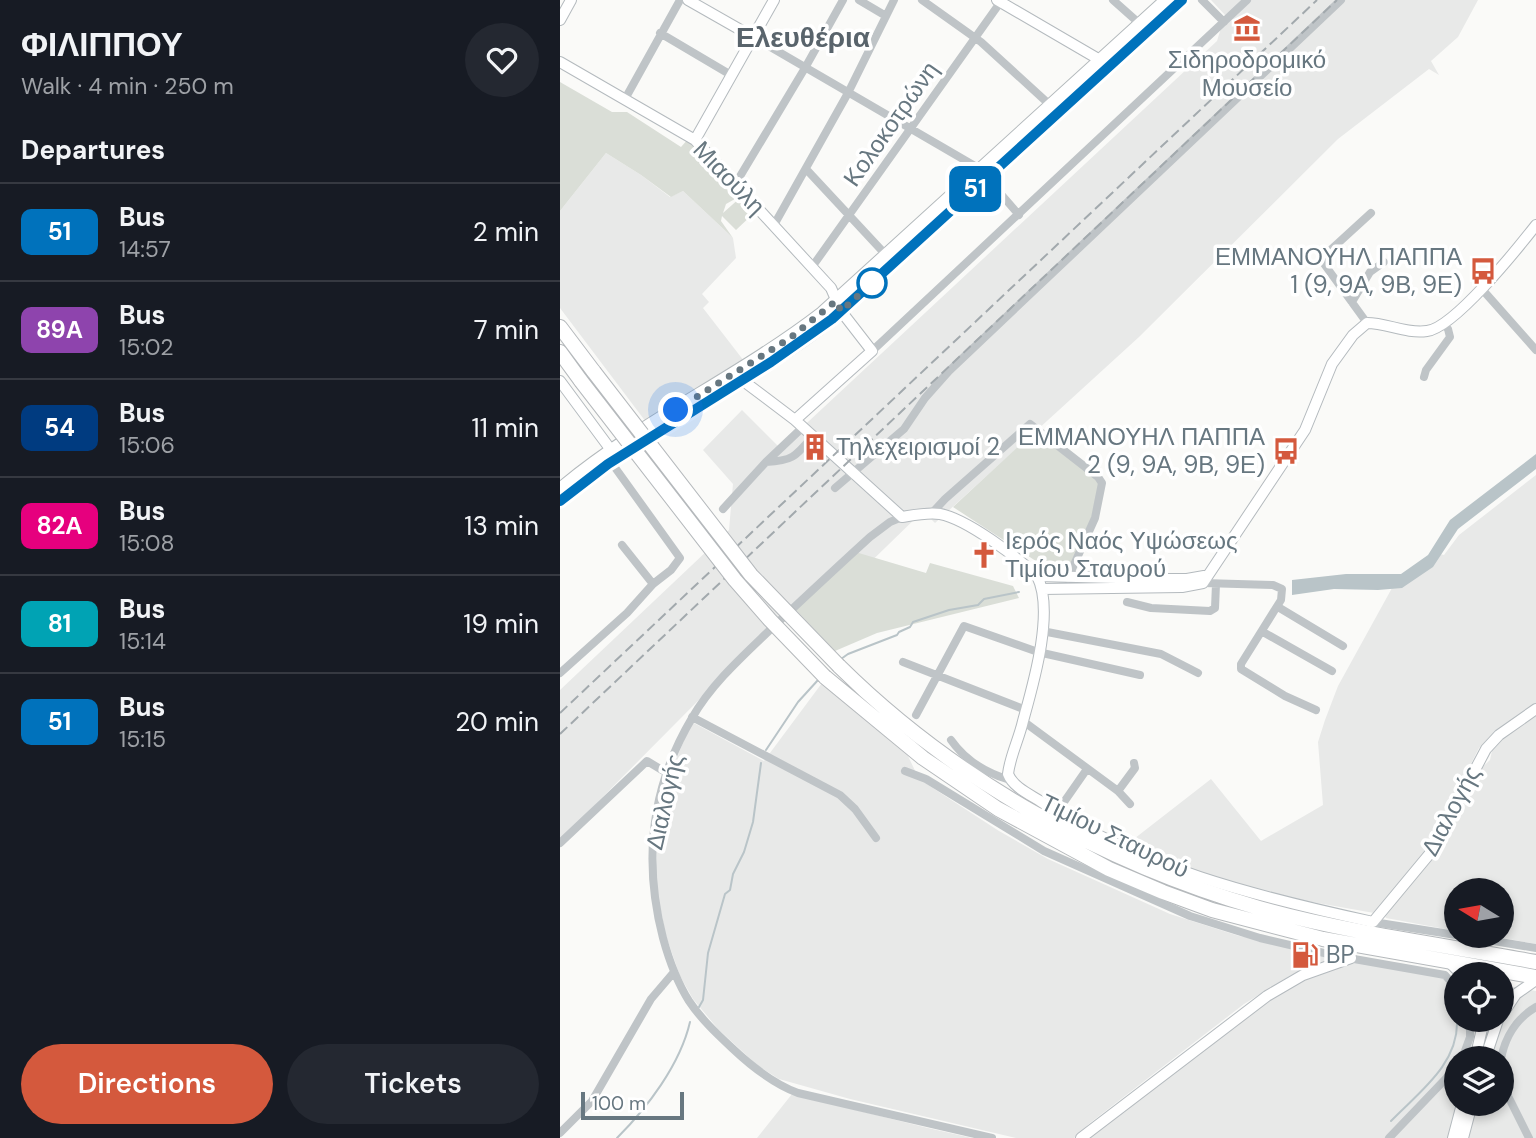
<!DOCTYPE html>
<html lang="en">
<head>
<meta charset="utf-8">
<style>
  :root { --surface:#171b24; --page:#242831; --text:#f1f3f6; --muted:#9ea1a6; --line:#363941; --accent:#d4593d }
  body { margin:0; font-family:"DM Sans",sans-serif; background:var(--page); color:var(--text); height:100vh; display:flex; flex-direction:column; font-size:26px; white-space:nowrap }
  * { box-sizing:border-box; margin:0 }
  p { font-size:23px; color:var(--muted) }
  .icon { flex:none; width:38px; height:38px; fill:none; stroke:currentColor; stroke-width:2; stroke-linecap:round; stroke-linejoin:round }
  .map { position:relative; flex:1; overflow:hidden }
  .sheet { display:flex; flex-direction:column; background:var(--surface); width:560px }
  .sheet>* { flex:none }
  .badge { padding:0 14px; border-radius:10px; font-size:24px; line-height:46px }
  .needle { width:46px; rotate:281deg }
  .fabs { position:absolute; left:884px; top:878px; display:grid; gap:14px }
  .fabs a { display:grid; place-items:center; width:70px; height:70px; border-radius:50%; background:var(--surface); box-shadow:0 4px 10px #0003; font-size:35px }
  .scale { position:absolute; left:21px; bottom:18px; width:103px; box-sizing:border-box; padding-left:7px; border:4px solid #677780; border-top:0; font-size:19px; line-height:24px; white-space:nowrap; color:#677780; -webkit-text-stroke:5px #fff; paint-order:stroke }
  .you { position:absolute; width:35px; height:35px; margin:-18px; border:5px solid #fff; border-radius:50%; background:#1a73e8; box-shadow:0 0 0 10px #1a73e833 }
  .map>.badge { position:absolute; translate:-50% -50%; box-shadow:0 0 0 4px #fff }
  h2 { padding:0 21px; font-size:26px; line-height:63px }
  .round { display:grid; place-items:center; flex:none; width:74px; height:74px; border-radius:37px; background:var(--page) }
  .head { display:flex; align-items:center; justify-content:space-between; height:119px; padding:0 21px }
  h1 { font-size:33px; font-weight:600; line-height:52px }
  .primary-button { display:flex; gap:14px; margin-top:auto; padding:14px 21px }
  .primary-button a { flex:1; height:80px; border-radius:42px; background:var(--accent); color:#fff; font-size:28px; font-weight:600; line-height:80px; text-align:center }
  .primary-button a+a { background:var(--page); color:var(--text) }
  ul { padding:0; list-style:none }
  li { display:flex; align-items:center; gap:21px; height:98px; padding:0 21px; border-top:2px solid var(--line) }
  li div { flex:1 }
  li b { display:block; font-size:26px }
  li em { font-style:normal }
  li .badge { min-width:77px; font-weight:700; text-align:center }
  main { display:flex; flex:1; min-height:0 }
  .map>svg:first-child { display:block }
  .built { fill:#e8e9e8; fill-rule:evenodd }
  .green { fill:#daded7 }
  .water { fill:#b9c4c8 }
  .lines { fill:none; stroke-linecap:round; stroke-linejoin:round }
  .stream { stroke:#b9c4c8; stroke-width:2 }
  .secondary-casing { stroke:#b4babe; stroke-width:12 }
  .primary-casing { stroke:#b3b9bc; stroke-width:14 }
  .highway-casing { stroke:#b5b9bc; stroke-width:16 }
  .street { stroke:#bfc4c7; stroke-width:8 }
  .secondary { stroke:#fff; stroke-width:10 }
  .primary { stroke:#fff; stroke-width:12 }
  .highway { stroke:#fff; stroke-width:14 }
  .rail { stroke:#a2a9ad; stroke-width:2; stroke-dasharray:10 5; stroke-linecap:butt }
  .highway-bridge-casing { stroke:#b5b9bc; stroke-width:16; stroke-linecap:butt }
  .highway-bridge { stroke:#fff; stroke-width:14 }
  .line-casing { stroke:#fff; stroke-width:16 }
  .line { stroke:#0072bc; stroke-width:10 }
  .walk { stroke:#677780; stroke-width:7; stroke-dasharray:0 12.6 }
  .stop-dot { fill:#fff; stroke:#0072bc; stroke-width:3.5 }
  .labels { text-anchor:middle; stroke-width:7; stroke-linejoin:round; paint-order:stroke }
  .poi-label { font-size:24px; fill:#677780; stroke:#fff; text-anchor:start }
  .street-label { font-size:24px; fill:#677780; stroke:#fff }
  .quarter-label { font-size:28px; font-weight:bold; fill:#59646c; stroke:#fff }
</style>
</head>
<body>
<main>
<section class="sheet">
<div class="head"><div><h1>ΦΙΛΙΠΠΟΥ</h1><p>Walk · 4 min · 250 m</p></div><a class="round"><svg class="icon" aria-label="heart" viewBox="0 0 24 24"><path d="M12 20l-8-8c-3-5 5-10 8-4 3-6 11-1 8 4z"/></svg></a></div>
<h2>Departures</h2>
<ul>
<li><span class="badge" style="background:#0072bc;color:#fff">51</span><div><b>Bus</b><p>14:57</p></div><em>2 min</em></li>
<li><span class="badge" style="background:#8e44ad;color:#fff">89Α</span><div><b>Bus</b><p>15:02</p></div><em>7 min</em></li>
<li><span class="badge" style="background:#003b80;color:#fff">54</span><div><b>Bus</b><p>15:06</p></div><em>11 min</em></li>
<li><span class="badge" style="background:#e6007e;color:#fff">82Α</span><div><b>Bus</b><p>15:08</p></div><em>13 min</em></li>
<li><span class="badge" style="background:#00a3b4;color:#fff">81</span><div><b>Bus</b><p>15:14</p></div><em>19 min</em></li>
<li><span class="badge" style="background:#0072bc;color:#fff">51</span><div><b>Bus</b><p>15:15</p></div><em>20 min</em></li>
</ul>
<div class="primary-button"><a>Directions</a><a>Tickets</a></div>
</section>
<div class="map">
<svg width="976" height="1138" viewBox="0 0 976 1138">
  <rect width="100%" height="100%" fill="#fafaf8"/>
  <path class="built" d="M651,0H918L898,37L871,61L879,75L869,69L778,139L579,337L375,523L363,511L291,581L232,606L0,840V690L169,530L173,484L143,450L182,410L220,448L657,41L665,15Z
    M46,153L81,175L110,197L123,191L173,238L176,258L142,294L149,302L143,308L184,361L86,422L0,308V211Z
    M976,475V703L933,734L919,748L868,848L814,913L735,899L685,886L643,873L570,842L651,779L701,841L763,805L758,742L765,720L778,686L832,588L880,554L884,555L899,535Z
    M262,683L348,756L359,779L439,831L488,859L610,914L679,936L709,941L765,957L766,962L731,975L684,1004L530,1123L514,1138H456L290,1099L219,1079L197,1065L158,1029L133,999L120,976L106,936L95,882L99,827L105,794L117,757L132,722L204,761Z
    M976,714V944L932,936H942V891H896V931L826,918L824,914L858,875L915,774L930,760L933,746Z
    M794,962L896,977V1020H942V985L976,991V1138H529L714,997L746,979ZM896,1059H942V1104H896Z
    M232,1094L368,1128L412,1138H197Z"/>
  <path class="green" d="M0,82L52,112H67L121,147L129,138L182,195L166,204L163,213L181,197L195,212L176,230L162,216L161,221L173,238L123,191L111,197L81,175L46,153L0,211Z
    M474,432L541,483L529,527L507,570L485,567L393,507Z
    M292,551L366,573L370,563L453,586L459,598L317,633L275,651L234,608Z"/>
  <path class="water" d="M976,454V469L898,529L873,567L842,588L818,590L774,589L732,595V580L786,574H841L868,555L890,520Z"/>
  <g class="lines">
    <path class="stream" d="M281,659L288,654L337,635L339,632L350,627L353,622L389,610L418,605L424,599L459,592
      M206,750L238,702L258,680
      M139,1007L143,1000L148,953L165,894L170,890L173,874L184,852L193,822L201,763
      M831,1121C859,1092 899,1064 897,1020
      M57,1138C87,1108 120,1065 130,1022"/>
    <defs>
      <path id="secondary" d="M128,0L193,37
        M437,0L540,60L545,66
        M0,20L11,0
        M0,62L135,140L271,288L281,311L312,351L235,420L342,517C354,515 368,512 380,514C407,519 457,557 477,576C495,611 473,685 463,721C459,739 450,756 448,774C453,787 469,794 480,801C579,868 698,897 813,922L872,851L926,749L939,735L976,709
        M135,140L214,0
        M182,380L235,420
        M0,381L51,450
        M477,576L597,579H627L644,576
        M482,589L622,587L643,583L745,430L772,364L793,335L807,323C827,323 846,334 867,331C894,328 958,248 976,225
        M889,962L902,975
        M942,1015L956,994L976,980
        M915,1059L924,1020
        M925,1059L938,1020
        M521,1138L707,996L743,975L791,958
        M893,1138L902,1104
        M903,1138L912,1104"/>
      <path id="primary" d="M0,489C81,421 179,377 262,313L606,0
        M0,501C82,430 187,386 272,319L622,0"/>
      <path id="highway" d="M0,327L34,372
        M0,352L21,381
        M279,666C394,780 544,863 699,908C788,933 885,945 976,962
        M265,677L363,758L438,809L549,869L603,892L652,910L763,939L976,977"/>
    </defs>
    <use href="#secondary" class="secondary-casing"/>
    <use href="#primary" class="primary-casing"/>
    <use href="#highway" class="highway-casing"/>
    <path class="street" d="M299,0L326,16
      M362,0L421,42L490,105
      M553,0L580,24
      M642,0L664,22
      M100,33L171,75
      M193,37L420,169
      M65,99L120,0
      M246,169L326,255
      M427,178L459,215
      M176,183L245,68L283,0
      M214,225L288,93L334,0
      M252,267L442,0
      M921,288L976,350
      M792,302L810,272L824,262
      M807,323L762,261L764,256L811,213
      M312,351L687,0
      M864,377L866,370L890,337L888,329L883,324
      M51,462L120,558L111,570L93,584L62,545
      M206,462L243,427
      M275,488L344,429L365,398L389,371L781,0
      M163,509L206,462C233,461 236,456 253,436
      M372,513L385,499L470,424L538,477L542,483L535,518L508,578
      M342,517L330,522L310,537C277,567 245,597 213,627C184,655 152,683 132,718C91,787 83,861 103,938C109,960 117,982 129,1001C141,1019 157,1034 172,1048C191,1066 214,1084 238,1093L432,1138
      M643,583L713,585L722,589L721,600L681,664V669L725,696L756,710
      M567,602L591,608L650,611L655,608L656,584
      M718,607L783,646
      M482,631L601,654L638,673
      M703,632L772,671
      M343,662L466,710
      M0,673L67,613L93,584
      M356,715L404,626L478,652L580,675
      M132,717L280,795L295,809L316,838
      M463,721L558,791L570,804
      M391,740C405,760 426,773 450,780
      M345,771L366,779L484,851L630,916L700,938L777,956L885,975L896,988
      M558,791L575,768L574,763
      M497,812L527,769
      M0,843L87,761L107,773
      M813,922L896,935
      M904,936L976,948
      M902,1059L910,1037V1020
      M941,1059C945,1037 957,1018 976,1007
      M942,1084L969,1138
      M0,1133L32,1101L91,999L114,972
      M829,1138L896,1068"/>
    <use href="#secondary" class="secondary"/>
    <use href="#primary" class="primary"/>
    <use href="#highway" class="highway"/>
    <path class="rail" d="M0,713L757,0
      M0,734L777,0"/>
    <defs>
      <path id="highway-bridge" d="M34,372L191,575L279,666
        M21,381L175,580L210,620L265,677"/>
    </defs>
    <use href="#highway-bridge" class="highway-bridge-casing"/>
    <use href="#highway-bridge" class="highway-bridge"/>
  </g>
  <g class="lines">
    <defs>
      <path id="line" d="M0,501L48,464L211,362L272,319L622,0"/>
    </defs>
    <use href="#line" class="line-casing"/>
    <use href="#line" class="line"/>
    <path class="walk" d="M116,410L230,338L276,301L281,311L318,278L312,283"/>
  </g>
  <defs>
    <symbol id="museum-bare" viewBox="-9 -9 18 18"><path d="M0-6L6-3V-2H-6V-3ZM-5-1h2V3h-2ZM-1-1h2V3h-2ZM3-1h2V3H3ZM-6 4H6V6H-6Z" fill="#d4593d" stroke="#fff" stroke-width="2.5" paint-order="stroke"/></symbol>
    <symbol id="bus-bare" viewBox="-9 -9 18 18"><path d="M-5-6H5V4H4V6H2V4H-2V6H-4V4H-5ZM-3.5-4V0h7V-4ZM-3.5 1.2v1.5H-2V1.2ZM2 1.2v1.5H3.5V1.2Z" fill="#d4593d" stroke="#fff" stroke-width="2.5" paint-order="stroke"/></symbol>
    <symbol id="building-bare" viewBox="-9 -9 18 18"><path d="M-4-6H4V6H1V3H-1V6H-4ZM-2.5-4.3h1.7v1.8h-1.7ZM.8-4.3h1.7v1.8H.8ZM-2.5-1h1.7V.8h-1.7ZM.8-1h1.7V.8H.8Z" fill="#d4593d" stroke="#fff" stroke-width="2.5" paint-order="stroke"/></symbol>
    <symbol id="church-bare" viewBox="-9 -9 18 18"><path d="M-1.2-6h2.4v3.5h3.3v2.4h-3.3V6h-2.4V-.1h-3.3v-2.4h3.3Z" fill="#d4593d" stroke="#fff" stroke-width="2.5" paint-order="stroke"/></symbol>
    <symbol id="fuel-bare" viewBox="-9 -9 18 18"><path d="M-5.5-6h7V0h2V4h1.3V-2.5L3-4.5l.8-.8L6-3V5H2.5V1h-1V6h-7ZM-4.2-4.7v3.2H.2V-4.7Z" fill="#d4593d" stroke="#fff" stroke-width="2.5" paint-order="stroke"/></symbol>
  </defs>
  <g fill-rule="evenodd">
    <use href="#museum-bare" x="668" y="9" width="38" height="38"/>
    <use href="#bus-bare" x="904" y="252" width="38" height="38"/>
    <use href="#building-bare" x="236" y="428" width="38" height="38"/>
    <use href="#bus-bare" x="707" y="432" width="38" height="38"/>
    <use href="#church-bare" x="405" y="536" width="38" height="38"/>
    <use href="#fuel-bare" x="726" y="936" width="38" height="38"/>
  </g>
  <circle class="stop-dot" cx="312" cy="283" r="14"/>
  <g class="labels">
    <g class="poi-label">
      <text x="687" y="68" text-anchor="middle">Σιδηροδρομικό<tspan x="687" dy="28">Μουσείο</tspan></text>
      <text x="902" y="265" text-anchor="end">ΕΜΜΑΝΟΥΗΛ ΠΑΠΠΑ<tspan x="902" dy="28">1 (9, 9Α, 9Β, 9Ε)</tspan></text>
      <text x="705" y="445" text-anchor="end">ΕΜΜΑΝΟΥΗΛ ΠΑΠΠΑ<tspan x="705" dy="28">2 (9, 9Α, 9Β, 9Ε)</tspan></text>
      <text x="276" y="455">Τηλεχειρισμοί 2</text>
      <text x="445" y="549">Ιερός Ναός Υψώσεως<tspan x="445" dy="28">Τιμίου Σταυρού</tspan></text>
      <text x="766" y="963">BP</text>
    </g>
    <g class="street-label">
      <text transform="translate(331 124) rotate(-55)" y="8">Κολοκοτρώνη</text>
      <text transform="translate(169 178) rotate(46)" y="8">Μιαούλη</text>
      <text transform="translate(105 802) rotate(-77)" y="8">Διαλογής</text>
      <text transform="translate(891 811) rotate(-62)" y="8">Διαλογής</text>
      <text transform="translate(555 836) rotate(26)" y="8">Τιμίου Σταυρού</text>
    </g>
    <g class="quarter-label">
      <text x="243" y="47">Ελευθέρια</text>
    </g>
  </g>
</svg>
<div class="fabs">
<a><svg class="needle" viewBox="-14 -14 28 28"><path d="M0-13l5 13h-10z" fill="#e53935"/><path d="M0 13l5-13h-10z" fill="#9ea1a6"/></svg></a>
<a><svg class="icon" aria-label="locate" viewBox="0 0 24 24"><circle cx="12" cy="12" r="6"/><path d="M12 2v4M12 18v4M2 12h4M18 12h4"/></svg></a>
<a><svg class="icon" aria-label="layers" viewBox="0 0 24 24"><path d="M12 4l9 5-9 5-9-5zM3 14l9 5 9-5"/></svg></a>
</div>
<div class="scale">100 m</div>
<div class="you" style="left:116px;top:410px"></div>
<b class="badge" style="left:415px;top:189px;background:#0072bc;color:#fff">51</b>
</div>
</main>
</body>
</html>
